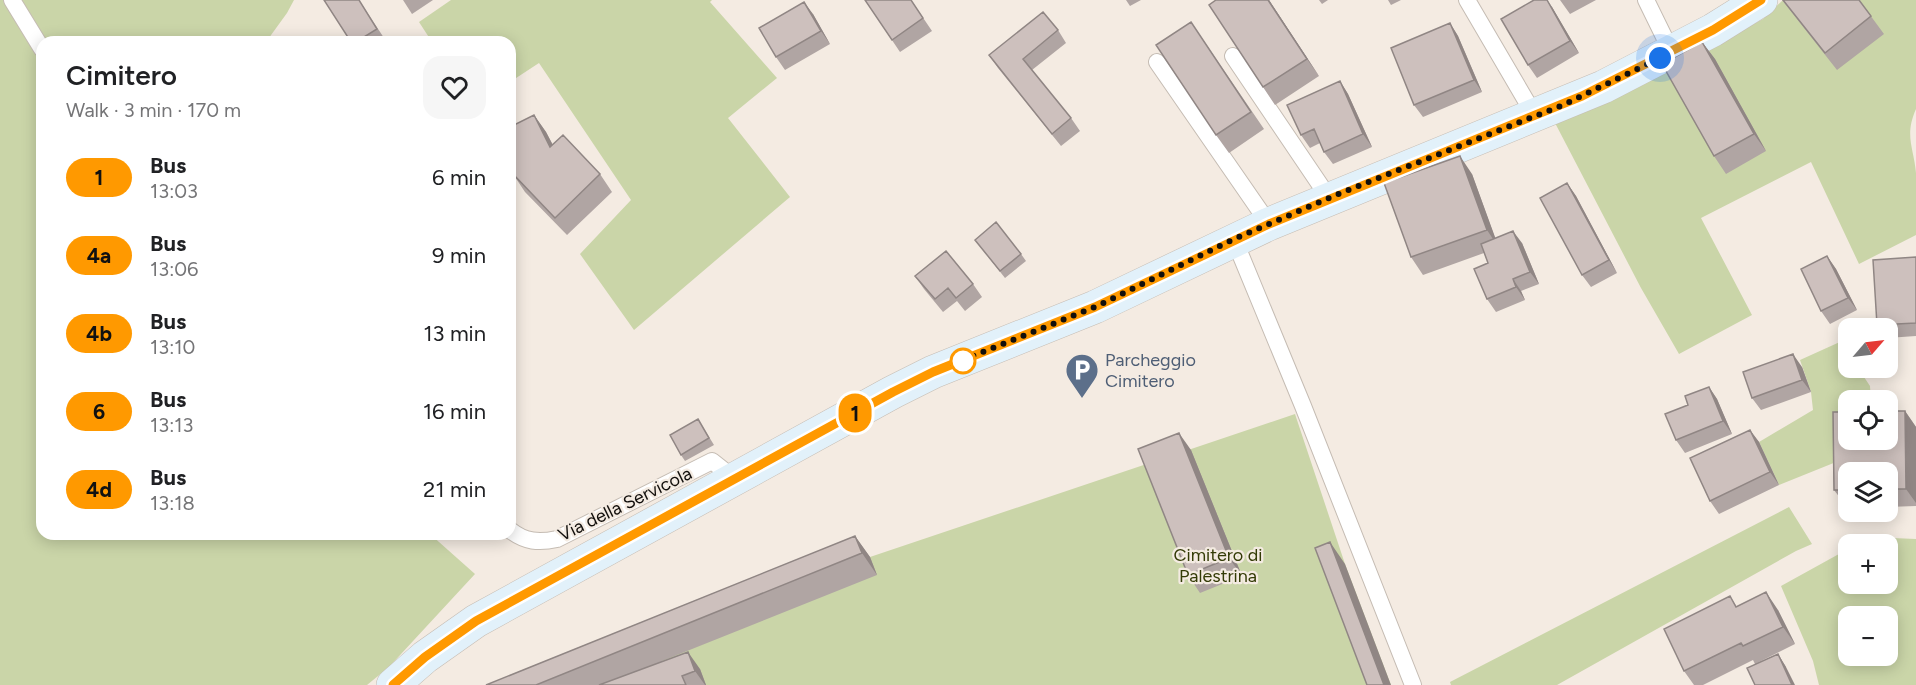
<!DOCTYPE html>
<html lang="en">
<head>
<meta charset="utf-8">
<style>
  :root { --surface:#fff; --page:#f6f6f6; --text:#202124; --muted:#757577 }
  body { margin:0; font-family:Figtree,sans-serif; background:var(--page); color:var(--text); height:100vh; display:flex; flex-direction:column; font-size:22px; white-space:nowrap }
  * { box-sizing:border-box; margin:0 }
  p { font-size:20px; color:var(--muted) }
  .icon { flex:none; width:33px; height:33px; fill:none; stroke:currentColor; stroke-width:2; stroke-linecap:round; stroke-linejoin:round }
  .map { position:relative; flex:1; overflow:hidden }
  .side { position:absolute; left:36px; top:36px; width:480px; height:504px; display:flex; flex-direction:column; background:var(--surface); border-radius:18px; box-shadow:0 3px 15px #0003 }
  .side>* { flex:none }
  .badge { padding:0 12px; border-radius:20px; font-size:21px; line-height:39px }
  .needle { width:39px; rotate:62deg }
  .controls { position:absolute; left:1838px; top:318px; display:grid; gap:12px }
  .controls a { display:grid; place-items:center; width:60px; height:60px; border-radius:12px; background:var(--surface); box-shadow:0 3px 15px #0003; font-size:30px }
  .you { position:absolute; width:30px; height:30px; margin:-15px; border:4px solid #fff; border-radius:50%; background:#1a73e8; box-shadow:0 0 0 9px #1a73e833 }
  .map>.badge { position:absolute; translate:-50% -50%; box-shadow:0 0 0 3px #fff }
  .round { display:grid; place-items:center; flex:none; width:63px; height:63px; border-radius:18px; background:var(--page) }
  .summary { display:flex; align-items:center; justify-content:space-between; height:102px; padding:0 30px }
  h1 { font-size:28px; font-weight:600; line-height:45px }
  ul { padding:0; list-style:none }
  li { display:flex; align-items:center; gap:18px; height:78px; padding:0 30px }
  li div { flex:1 }
  li b { display:block; font-size:22px }
  li em { font-style:normal }
  li .badge { min-width:66px; font-weight:700; text-align:center }
  .map>svg:first-child { display:block }
  .green { fill:#cad5a8; fill-rule:evenodd }
  .lines { fill:none; stroke-linecap:round; stroke-linejoin:round }
  .lane-casing { stroke:#c5bcb3; stroke-width:18 }
  .secondary-casing { stroke:#c5bcb3; stroke-width:34 }
  .lane { stroke:#fff; stroke-width:16 }
  .secondary { stroke:#e2f1fa; stroke-width:33 }
  .wall { fill:#b0a5a3 }
  .shaded-wall { fill:#908684 }
  .building { fill:#cdc0bd; stroke:#908684; stroke-width:1.5 }
  .line-casing { stroke:#fff; stroke-width:14 }
  .line { stroke:#f90; stroke-width:9 }
  .walk { stroke:#120f0c; stroke-width:6; stroke-dasharray:0 10.8 }
  .stop-dot { fill:#fff; stroke:#f90; stroke-width:3 }
  .labels { text-anchor:middle; stroke-width:4.5; stroke-linejoin:round; paint-order:stroke }
  .service-label { font-size:18px; fill:#4e5e75; stroke:#f4ebe2; text-anchor:start }
  .street-label { font-size:18px; fill:#120f0c; stroke:#f4ebe2 }
  .park-label { font-size:18px; fill:#333b06; stroke:#f4ebe2 }
</style>
</head>
<body>
<div class="map">
<svg width="1916" height="685" viewBox="0 0 1916 685">
  <rect width="100%" height="100%" fill="#f4ebe2"/>
  <path class="green" d="M0,0H294L287,13L266,42H42V534H430L475,574L389,667L367,685H0Z
    M451,0H712L710,2L777,78L728,118L790,197L634,330L580,254L631,200L539,63L510,82V42H432L419,22Z
    M1783,0H1916V109C1904,136 1914,148 1916,173C1916,194 1916,215 1916,235L1859,264L1811,162L1701,218L1752,315L1679,354L1641,288L1554,121L1632,89L1763,19Z
    M1842,341L1848,351V368H1858L1870,386L1871,400H1848L1846,458L1779,485L1759,442L1813,410L1811,392L1800,360Z
    M1295,414L1345,564L1391,685H553L870,557Z
    M1789,507L1812,544L1796,551L1557,685H1451L1450,682Z
    M1869,537L1916,539V685H1819L1813,661L1781,586L1848,549V584H1887V544H1856ZM1848,616H1887V656H1848Z"/>
  <g class="lines">
    <defs>
      <path id="lane" d="M12,0L42,49
        M1467,0L1535,116
        M1646,0L1671,51
        M1233,56L1329,198
        M1157,62L1269,224
        M1234,239L1303,406L1413,685
        M510,530C525,542 539,543 557,539L712,461L736,480"/>
      <path id="secondary" d="M393,685L425,657L476,621L893,392L933,372L1095,307L1269,224L1603,87L1713,30L1761,0"/>
    </defs>
    <use href="#lane" class="lane-casing"/>
    <use href="#secondary" class="secondary-casing"/>
    <use href="#lane" class="lane"/>
    <use href="#secondary" class="secondary"/>
  </g>
  <path class="wall" d="M324,0H359L386,41L384,42H351Z
    M403,0H433L412,14Z
    M865,0H911L932,31L900,52Z
    M1126,0H1141L1130,6Z
    M1216,0H1269L1319,76L1275,105L1263,87Z
    M1319,0H1328L1322,4Z
    M1388,0H1401L1391,5Z
    M1560,0H1596L1570,14Z
    M1782,0H1859L1884,34L1837,70Z
    M1552,7L1579,53L1537,78L1528,65Z
    M813,14L830,44L785,70L776,57Z
    M1191,22L1264,129L1229,153L1216,135Z
    M1450,23L1458,36L1482,92L1423,117L1414,105Z
    M1058,30L1066,43L1032,70L1071,118L1080,131L1061,146L998,68L989,55Z
    M1702,42L1715,59L1766,151L1726,174L1714,156Z
    M1340,81L1348,94L1372,147L1333,164L1324,152L1320,143L1310,148L1301,135Z
    M534,115L546,132L553,145L600,174L612,192L567,235L525,192L513,174Z
    M1472,174L1495,238L1522,243L1539,284L1521,291L1525,300L1496,312L1487,299L1488,263L1484,253L1423,275L1411,257Z
    M1567,183L1576,196L1617,273L1591,287L1582,275Z
    M975,240L1021,254L1026,261L1005,278Z
    M1827,256L1836,269L1857,310L1830,324L1821,311Z
    M1916,257V336L1887,338V328H1879L1877,325Z
    M915,276L973,284L982,297L965,311L957,301L943,312L924,289Z
    M1802,367L1811,392L1761,410L1752,398Z
    M1709,387L1717,399L1732,434L1685,453L1676,440L1688,405Z
    M1887,411H1905L1916,427V506L1887,507V472H1848V507H1847L1834,490L1833,412H1848V440H1887Z
    M698,419L714,445L685,461L681,455Z
    M1750,430L1759,442L1779,485L1719,514L1710,501Z
    M1191,450L1242,576L1200,593L1188,575Z
    M855,536L870,557L877,575L662,661L700,669L706,685H486Z
    M1730,596L1737,607L1778,610L1795,644L1755,664L1778,654L1786,667L1755,664L1753,660L1703,685H1694L1684,671Z"/>
  <path class="shaded-wall" d="M1268,0H1269L1319,76L1307,59Z
    M1547,0L1552,7L1579,53L1570,41Z
    M804,2L813,14L830,44L821,31Z
    M1450,23L1458,36L1482,92L1474,80Z
    M1702,42L1715,59L1766,151L1754,134Z
    M1340,81L1348,94L1372,147L1363,134Z
    M534,115L546,132L563,165L550,147Z
    M1460,156L1472,174L1499,248L1487,230Z
    M1567,183L1576,196L1617,273L1609,260Z
    M1513,231L1522,243L1539,284L1530,272Z
    M1827,256L1836,269L1857,310L1848,298Z
    M1513,279L1521,291L1525,300L1516,287Z
    M1793,354L1802,367L1811,392L1802,380Z
    M1709,387L1717,399L1732,434L1723,421Z
    M1905,411L1916,427V503L1906,489Z
    M1750,430L1759,442L1779,485L1770,472Z
    M1179,433L1191,450L1242,576L1229,558Z
    M855,536L870,557L877,575L862,553Z
    M1330,542L1345,564L1391,685H1384Z
    M1766,592L1778,610L1795,644L1783,627Z
    M688,652L700,669L706,685H705L695,671Z
    M1778,654L1786,667L1795,685H1792Z"/>
  <path class="building" d="M324,0H359L377,29L356,42H351Z
    M865,0H911L923,18L892,40Z
    M1216,0H1268L1307,59L1263,87L1209,5Z
    M1534,0H1547L1570,41L1528,65L1501,19Z
    M1783,0H1859L1871,16L1825,53Z
    M804,2L821,31L776,57L759,28Z
    M1043,12L1058,30L1023,59L1071,118L1052,134L989,55Z
    M1191,22L1251,112L1216,135L1156,45Z
    M1450,23L1474,80L1414,105L1391,48Z
    M1702,42L1754,134L1714,156L1662,64Z
    M1340,81L1363,134L1324,152L1314,129L1301,135L1287,105Z
    M534,115L550,147L563,135L600,174L555,218L513,174L510,168V127Z
    M1460,156L1487,230L1411,257L1384,183Z
    M1567,183L1609,260L1582,275L1540,198Z
    M996,222L1021,254L1000,271L975,240Z
    M1513,231L1530,272L1513,279L1516,287L1487,299L1474,269L1488,263L1481,244Z
    M946,251L973,284L956,298L948,288L935,299L915,276Z
    M1827,256L1848,298L1821,311L1801,269Z
    M1916,257V323L1877,325L1873,260Z
    M1793,354L1802,380L1752,398L1743,372Z
    M1709,387L1723,421L1676,440L1665,414L1688,405L1685,396Z
    M1887,411H1905L1906,489H1887V472H1848V490H1834L1833,412H1848V440H1887Z
    M698,419L709,438L681,455L670,435Z
    M1750,430L1770,472L1710,501L1690,458Z
    M1179,433L1229,558L1188,575L1138,449Z
    M855,536L862,553L536,685H486Z
    M1330,542L1384,685H1367L1315,548Z
    M1766,592L1783,627L1743,646L1741,643L1684,671L1664,629L1730,596L1736,607Z
    M688,652L695,671L682,676L686,685H599Z
    M1778,654L1792,685H1755L1747,668Z"/>
  <g class="lines">
    <defs>
      <path id="line" d="M393,685L425,657L476,621L893,392L933,372L1095,307L1269,224L1582,96L1713,30L1761,0"/>
    </defs>
    <use href="#line" class="line-casing"/>
    <use href="#line" class="line"/>
    <path class="walk" d="M963,361L953,364L1095,307L1234,239L1341,193L1563,105L1660,58"/>
  </g>
  <defs>
    <symbol id="parking-pin" viewBox="-11 -11 22 30"><path d="M0 17L-7.5 6A9.5 9.5 0 1 1 7.5 6Z" fill="#5c6f8a" stroke="#f4ebe2"/><path d="M-3.5-5.5H1a3.5 3.5 0 0 1 0 7H-1V5.5H-3.5ZM-1-3.4V-.6H.8a1.4 1.4 0 0 0 0-2.8Z" fill="#fff"/></symbol>
  </defs>
  <g fill-rule="evenodd">
    <use href="#parking-pin" x="1063" y="351" width="38" height="52"/>
  </g>
  <circle class="stop-dot" cx="963" cy="361" r="12"/>
  <g class="labels">
    <g class="service-label">
      <text x="1105" y="366">Parcheggio<tspan x="1105" dy="21">Cimitero</tspan></text>
    </g>
    <g class="street-label">
      <text transform="translate(625 504) rotate(-26)" y="6">Via della Servicola</text>
    </g>
    <g class="park-label">
      <text x="1218" y="561">Cimitero di<tspan x="1218" dy="21">Palestrina</tspan></text>
    </g>
  </g>
</svg>
<div class="controls">
<a><svg class="needle" viewBox="-14 -14 28 28"><path d="M0-13l5 13h-10z" fill="#e53935"/><path d="M0 13l5-13h-10z" fill="#757577"/></svg></a>
<a><svg class="icon" aria-label="locate" viewBox="0 0 24 24"><circle cx="12" cy="12" r="6"/><path d="M12 2v4M12 18v4M2 12h4M18 12h4"/></svg></a>
<a><svg class="icon" aria-label="layers" viewBox="0 0 24 24"><path d="M12 4l9 5-9 5-9-5zM3 14l9 5 9-5"/></svg></a>
<a>+</a>
<a>−</a>
</div>
<div class="you" style="left:1660px;top:58px"></div>
<b class="badge" style="left:855px;top:413px;background:#f90;color:#111">1</b>
<section class="side">
<div class="summary"><div><h1>Cimitero</h1><p>Walk · 3 min · 170 m</p></div><a class="round"><svg class="icon" aria-label="heart" viewBox="0 0 24 24"><path d="M12 20l-8-8c-3-5 5-10 8-4 3-6 11-1 8 4z"/></svg></a></div>
<ul>
<li><span class="badge" style="background:#f90;color:#111">1</span><div><b>Bus</b><p>13:03</p></div><em>6 min</em></li>
<li><span class="badge" style="background:#f90;color:#111">4a</span><div><b>Bus</b><p>13:06</p></div><em>9 min</em></li>
<li><span class="badge" style="background:#f90;color:#111">4b</span><div><b>Bus</b><p>13:10</p></div><em>13 min</em></li>
<li><span class="badge" style="background:#f90;color:#111">6</span><div><b>Bus</b><p>13:13</p></div><em>16 min</em></li>
<li><span class="badge" style="background:#f90;color:#111">4d</span><div><b>Bus</b><p>13:18</p></div><em>21 min</em></li>
</ul>
</section>
</div>
</body>
</html>
